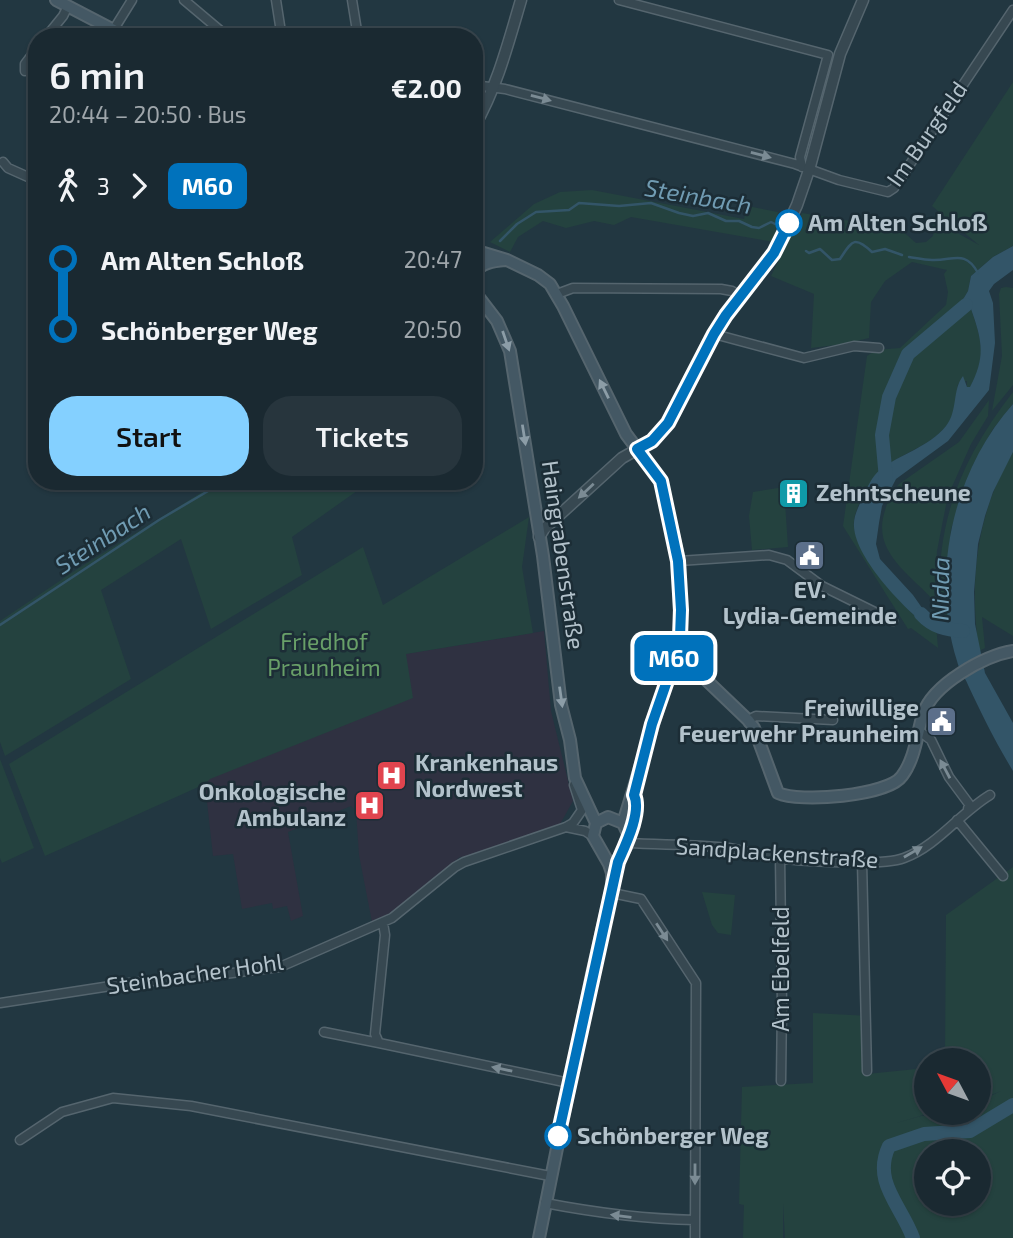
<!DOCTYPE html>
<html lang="en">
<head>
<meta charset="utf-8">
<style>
  :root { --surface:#1a2931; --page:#27353d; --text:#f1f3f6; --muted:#9fa6ab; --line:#38454d; --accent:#84d0ff }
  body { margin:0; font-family:"Exo 2",sans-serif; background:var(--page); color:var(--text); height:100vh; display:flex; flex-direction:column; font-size:26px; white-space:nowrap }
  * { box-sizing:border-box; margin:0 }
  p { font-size:23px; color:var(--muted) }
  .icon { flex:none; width:38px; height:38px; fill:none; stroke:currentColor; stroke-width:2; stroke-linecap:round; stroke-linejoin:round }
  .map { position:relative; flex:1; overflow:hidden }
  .side { position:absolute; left:28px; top:28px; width:455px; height:462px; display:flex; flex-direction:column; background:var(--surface); border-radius:28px; box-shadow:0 2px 5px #0004,0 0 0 2px var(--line) }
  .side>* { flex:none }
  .badge { padding:0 14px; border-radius:10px; font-size:24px; line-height:46px }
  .needle { width:46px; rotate:311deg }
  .fabs { position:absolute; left:914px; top:1048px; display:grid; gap:14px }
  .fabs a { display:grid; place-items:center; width:77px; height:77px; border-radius:50%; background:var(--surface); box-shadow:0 2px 5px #0004,0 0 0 2px var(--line); font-size:35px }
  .map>.badge { position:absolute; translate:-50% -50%; box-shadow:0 0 0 4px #fff }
  .legs { display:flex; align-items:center; gap:10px; height:77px; padding:0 21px; font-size:23px }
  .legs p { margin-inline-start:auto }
  .headline { display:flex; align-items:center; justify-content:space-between; height:119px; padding:0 21px }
  h1 { font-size:38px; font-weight:600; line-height:52px }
  .primary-button { display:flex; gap:14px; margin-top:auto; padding:14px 21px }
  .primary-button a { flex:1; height:80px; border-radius:28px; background:var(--accent); color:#111; font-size:28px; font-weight:600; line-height:80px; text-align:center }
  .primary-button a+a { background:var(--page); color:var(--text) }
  ul { padding:0 21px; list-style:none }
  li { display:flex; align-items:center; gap:24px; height:70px; font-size:26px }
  li i { display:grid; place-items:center; width:10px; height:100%; margin:0 9px; background:currentColor }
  li i::after { content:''; width:18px; height:18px; margin:-9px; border:5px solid; border-radius:50%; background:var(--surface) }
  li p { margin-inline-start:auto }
  li:first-child i { background:linear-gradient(#0000 50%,currentColor 0) }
  li:last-child i { background:linear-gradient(currentColor 50%,#0000 0) }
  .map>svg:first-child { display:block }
  .medical { fill:#2f3141 }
  .green { fill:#24423f; fill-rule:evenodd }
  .water { fill:#335568 }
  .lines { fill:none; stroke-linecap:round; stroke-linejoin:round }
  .stream { stroke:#335568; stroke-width:2.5 }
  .river { stroke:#335568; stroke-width:14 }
  .minor-casing { stroke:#55656e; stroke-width:11 }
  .tertiary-casing { stroke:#55656e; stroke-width:13 }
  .secondary-casing { stroke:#55656e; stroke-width:14 }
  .minor { stroke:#374851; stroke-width:8 }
  .tertiary { stroke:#374851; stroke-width:10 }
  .secondary { stroke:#445864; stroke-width:10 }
  .oneway { fill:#7b8b94 }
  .oneway2 { fill:#8c9da7 }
  .line-1-casing { stroke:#fff; stroke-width:16 }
  .line-1 { stroke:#0072bc; stroke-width:10 }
  .stop-1-dot { fill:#fff; stroke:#0072bc; stroke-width:3.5 }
  .labels { text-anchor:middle; stroke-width:5; stroke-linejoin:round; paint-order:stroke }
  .street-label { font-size:23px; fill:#b3c2cb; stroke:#1c2d36 }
  .stop-label { font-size:23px; font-weight:bold; fill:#b3c2cb; stroke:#1c2d36; text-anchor:start }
  .poi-label { font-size:23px; font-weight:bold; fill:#b3c2cb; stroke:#1c2d36; text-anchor:start }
  .park-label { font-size:23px; fill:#689f68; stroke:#1c2d36 }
  .water-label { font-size:24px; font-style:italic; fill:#709bb2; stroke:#1c2d36 }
</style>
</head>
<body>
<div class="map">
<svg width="1013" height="1238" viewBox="0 0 1013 1238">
  <rect width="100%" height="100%" fill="#223741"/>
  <path class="medical" d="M544,631L551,711L573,801L559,826L474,856L460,857L393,912L372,922L359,855L356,811L351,806L288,832L303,916L291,921L287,906L273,909L272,903L242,909L233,854L213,856L205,784L209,779L405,654Z"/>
  <path class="green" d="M1013,82V246L993,257L971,276L968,291L953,317L971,309C982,341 987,356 970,388L967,387V381L958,384C956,398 956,413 947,425C933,443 913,449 894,461C878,470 851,508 854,527C855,536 864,548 869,555C885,585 903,608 930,628L936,624L938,648L911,628L908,629L843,526L867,356L876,350L900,348L946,305L948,292L944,274L947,270L912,262L885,281L871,302L869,338L844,344L811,348L814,294L771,276L802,213L900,229L916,243L926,242L933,236L934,228L932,219L979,245L932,206Z
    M592,190L744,219L747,206L778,212L774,242L631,217L614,225L594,221L566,228L543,221L518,237L510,252L490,242L534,204L560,192Z
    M1006,287L1013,288V385L992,411L1002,356L999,294L1001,288Z
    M1013,392V404L993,429L973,465L951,529L945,595L950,627L940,622C934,528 956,466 1013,392Z
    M989,400L988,416L971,444L951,489L946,505L937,551L934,601C911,575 873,553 884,514C887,502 891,493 899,484L959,442Z
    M1013,452V636L982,617L985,648L979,651C969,581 976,514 1013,452Z
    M220,481H371L292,537L302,575L211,629L181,539L101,590L131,679L5,756L0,742V621L79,568Z
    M784,487L788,547L752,550L749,516L753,492Z
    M529,517L522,567L533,633L406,654L413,698L210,779L205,784L45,856L9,764L363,547L383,605Z
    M0,759L34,848L2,863L0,858Z
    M1013,867V1238H785L783,1203V1238H743L744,1205L739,1204L742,1087L813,1083V1013L870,1016L867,1074L926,1068V1113H930L893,1124L921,1116L978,1113V1102L1001,1091L978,1100V1060H945L946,915ZM926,1152H978V1204H926Z
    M702,892L735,895L731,935L718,933L712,925Z"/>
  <path class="water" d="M1013,246V270L994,284L989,291L993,303L995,343L989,390L948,441L896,479L882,506L879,523L876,544L880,559L913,595L934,625L930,628C905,610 856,559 854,527C853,516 859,506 863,497C867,488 872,476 880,470C901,453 928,448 946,426C958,411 952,390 963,376L967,387H970C986,357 982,340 971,309L952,318L968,291L971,276L993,257Z
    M1013,404V452L993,492L985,516L978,544L974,592L975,624L985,673L1013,723V771C996,743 982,715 968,685C965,677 959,670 957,661C930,575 953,471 1013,404Z"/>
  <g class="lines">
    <path class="stream" d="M500,241L517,224L536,212L569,210L579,203L619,206L651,203L679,213L693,216L708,213L726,221H739L752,227L759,228L771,222L775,224
      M806,251L809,253L820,249L832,260L840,259C852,241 854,235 872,252L885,249L902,255
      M909,257C916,258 924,260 932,260C953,261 965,249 978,273
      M0,625L159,520L225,481"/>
    <path class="river" d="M884,484L886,479L882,435L889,397L908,354L966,305
      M921,614C933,627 946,630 963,631
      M913,1238C901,1205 872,1182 889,1146L924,1134L970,1131L1013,1105"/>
    <defs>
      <path id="minor" d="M184,0L222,32L235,37
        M276,0L281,32L279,37
        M352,0L358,37
        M619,0L828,55L800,157L802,167
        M114,29L132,0
        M46,37L63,16L68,6
        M25,71V64L37,48
        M474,85L505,89L795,164L839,180L888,192L894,188L1013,10
        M3,162L8,168L37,181
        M557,294L573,288L721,289L732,291L741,296
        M714,334L804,358L854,346L879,348
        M679,561L769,555L787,560L822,586L893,621
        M748,720L756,716L833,720
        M918,730L931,740L949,777L969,804L968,809
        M957,820L1003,876
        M566,827L585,831L593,836
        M628,843C661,845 696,844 729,848C743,850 757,855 771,857C798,861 880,867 904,858C937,846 960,813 990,795
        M780,857L782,1005L781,1081
        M862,862L867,1071
        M612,893L641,899L696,983L695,1238
        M383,923L385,935L375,1034L379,1043L569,1083
        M0,1003L130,983L209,976L280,967L392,918L455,867L464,862L566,827L573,823L582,810L574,785
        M324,1032L379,1043
        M20,1140L62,1112L113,1098L191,1106L550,1176
        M545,1203C597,1213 643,1219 695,1220"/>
      <path id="tertiary" d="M474,127C497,87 508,44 521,0
        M539,537L544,529L622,458L652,441L668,423L722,321L778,246L797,205L809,170L840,54L863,0"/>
      <path id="secondary" d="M56,0L127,37
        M474,250L507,260L538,275L550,284L563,306L626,434L661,481L679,561L680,637L623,823
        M474,273C481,263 493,261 505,260
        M474,291L497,321L510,351L543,556L561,705L570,740L575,778L596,823
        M677,652L748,720L754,728L778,793C799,803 888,796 902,776C915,759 917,734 923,714C933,684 984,656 1013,651
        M539,1238L592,974L618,862L628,843L629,836L623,823L608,817L596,823L593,836L609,864L612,873V893"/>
    </defs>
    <use href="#minor" class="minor-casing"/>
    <use href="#tertiary" class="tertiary-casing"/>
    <use href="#secondary" class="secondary-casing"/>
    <use href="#minor" class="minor"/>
    <use href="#tertiary" class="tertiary"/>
    <use href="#secondary" class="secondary"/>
  </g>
  <defs><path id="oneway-solid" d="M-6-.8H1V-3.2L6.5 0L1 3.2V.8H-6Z" transform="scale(1.75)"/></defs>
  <g class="oneway">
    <use href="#oneway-solid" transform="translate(541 98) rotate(15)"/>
    <use href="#oneway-solid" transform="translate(761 155) rotate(15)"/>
    <use href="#oneway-solid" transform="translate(586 491) rotate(137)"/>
    <use href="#oneway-solid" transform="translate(945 769) rotate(-118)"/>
    <use href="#oneway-solid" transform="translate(913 852) rotate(-30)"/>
    <use href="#oneway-solid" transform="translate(662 932) rotate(57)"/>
    <use href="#oneway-solid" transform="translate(502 1069) rotate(-168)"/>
    <use href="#oneway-solid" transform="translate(695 1174) rotate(90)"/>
    <use href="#oneway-solid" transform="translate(621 1216) rotate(-173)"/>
  </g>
  <g class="oneway2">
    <use href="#oneway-solid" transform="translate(506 341) rotate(71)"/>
    <use href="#oneway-solid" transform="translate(604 389) rotate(-116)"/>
    <use href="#oneway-solid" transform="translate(524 435) rotate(81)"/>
    <use href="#oneway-solid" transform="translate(561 697) rotate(82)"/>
  </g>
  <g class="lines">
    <defs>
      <path id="line-1" d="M558,1136L618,862C625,846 642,812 634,795L652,724L677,652L680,637L681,610L678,561L661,481L637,449L652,441L668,423L714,334L726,315L774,253L789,223"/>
    </defs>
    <use href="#line-1" class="line-1-casing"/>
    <use href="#line-1" class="line-1"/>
  </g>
  <defs>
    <symbol id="building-square" viewBox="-11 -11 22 22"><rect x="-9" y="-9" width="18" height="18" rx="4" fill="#0f9aa8" stroke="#1c2d36"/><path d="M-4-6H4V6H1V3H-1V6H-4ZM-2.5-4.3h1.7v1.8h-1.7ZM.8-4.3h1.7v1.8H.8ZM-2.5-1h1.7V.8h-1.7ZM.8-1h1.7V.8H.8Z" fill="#fff"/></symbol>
    <symbol id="civic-square" viewBox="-11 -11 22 22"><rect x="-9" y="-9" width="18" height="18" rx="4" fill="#5c6f8a" stroke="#1c2d36"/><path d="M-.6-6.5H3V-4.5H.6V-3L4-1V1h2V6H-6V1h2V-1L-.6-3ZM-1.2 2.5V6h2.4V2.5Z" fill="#fff"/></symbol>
    <symbol id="hospital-square" viewBox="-11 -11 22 22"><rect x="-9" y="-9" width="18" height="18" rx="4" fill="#e0444e" stroke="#1c2d36"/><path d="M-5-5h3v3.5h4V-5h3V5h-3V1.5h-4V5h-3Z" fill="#fff"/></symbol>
  </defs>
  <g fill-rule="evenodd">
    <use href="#building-square" x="776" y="476" width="35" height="35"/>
    <use href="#civic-square" x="792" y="538" width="35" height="35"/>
    <use href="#civic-square" x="924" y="704" width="35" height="35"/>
    <use href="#hospital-square" x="374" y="758" width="35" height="35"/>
    <use href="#hospital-square" x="352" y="788" width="35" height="35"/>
  </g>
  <g class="stop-1-dot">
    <circle cx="789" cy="223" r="12"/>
    <circle cx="558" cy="1136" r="12"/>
  </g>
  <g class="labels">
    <g class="street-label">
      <text transform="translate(927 134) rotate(-55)" y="8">Im Burgfeld</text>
      <text transform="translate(563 555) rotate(82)" y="8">Haingrabenstraße</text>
      <text transform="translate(777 853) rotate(4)" y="8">Sandplackenstraße</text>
      <text transform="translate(781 969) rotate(-90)" y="8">Am Ebelfeld</text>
      <text transform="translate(195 974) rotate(-8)" y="8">Steinbacher Hohl</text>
    </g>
    <g class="stop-label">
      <text x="808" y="231">Am Alten Schloß</text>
      <text x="577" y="1144">Schönberger Weg</text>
    </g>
    <g class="poi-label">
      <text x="816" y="501">Zehntscheune</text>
      <text x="810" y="598" text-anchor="middle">EV.<tspan x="810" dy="26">Lydia-Gemeinde</tspan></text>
      <text x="919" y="716" text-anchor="end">Freiwillige<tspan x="919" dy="26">Feuerwehr Praunheim</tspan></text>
      <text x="415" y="771">Krankenhaus<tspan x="415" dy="26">Nordwest</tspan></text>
      <text x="346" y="800" text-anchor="end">Onkologische<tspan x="346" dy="26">Ambulanz</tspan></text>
    </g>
    <g class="park-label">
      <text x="324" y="650">Friedhof<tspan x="324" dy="26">Praunheim</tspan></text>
    </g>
    <g class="water-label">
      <text transform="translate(698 197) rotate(10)" y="8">Steinbach</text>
      <text transform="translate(103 539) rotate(-33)" y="8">Steinbach</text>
      <text transform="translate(941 589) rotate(-89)" y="8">Nidda</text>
    </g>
  </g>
</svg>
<div class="fabs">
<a><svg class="needle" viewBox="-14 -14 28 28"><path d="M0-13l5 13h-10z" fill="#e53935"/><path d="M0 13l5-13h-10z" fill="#9fa6ab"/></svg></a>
<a><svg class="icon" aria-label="locate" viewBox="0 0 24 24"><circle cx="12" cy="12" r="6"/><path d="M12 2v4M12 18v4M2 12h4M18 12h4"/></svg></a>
</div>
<b class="badge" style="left:674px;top:658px;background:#0072bc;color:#fff">M60</b>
<section class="side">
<div class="headline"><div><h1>6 min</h1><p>20:44 – 20:50 · Bus</p></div><b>€2.00</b></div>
<div class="legs"><svg class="icon" aria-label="walk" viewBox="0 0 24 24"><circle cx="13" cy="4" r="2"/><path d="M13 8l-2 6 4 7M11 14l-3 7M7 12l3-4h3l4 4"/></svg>3<svg class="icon" aria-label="forward" viewBox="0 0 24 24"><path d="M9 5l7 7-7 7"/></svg><b class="badge" style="background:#0072bc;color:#fff">M60</b></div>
<ul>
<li><i style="color:#0072bc"></i><b>Am Alten Schloß</b><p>20:47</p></li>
<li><i style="color:#0072bc"></i><b>Schönberger Weg</b><p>20:50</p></li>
</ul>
<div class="primary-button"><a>Start</a><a>Tickets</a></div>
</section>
</div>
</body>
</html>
